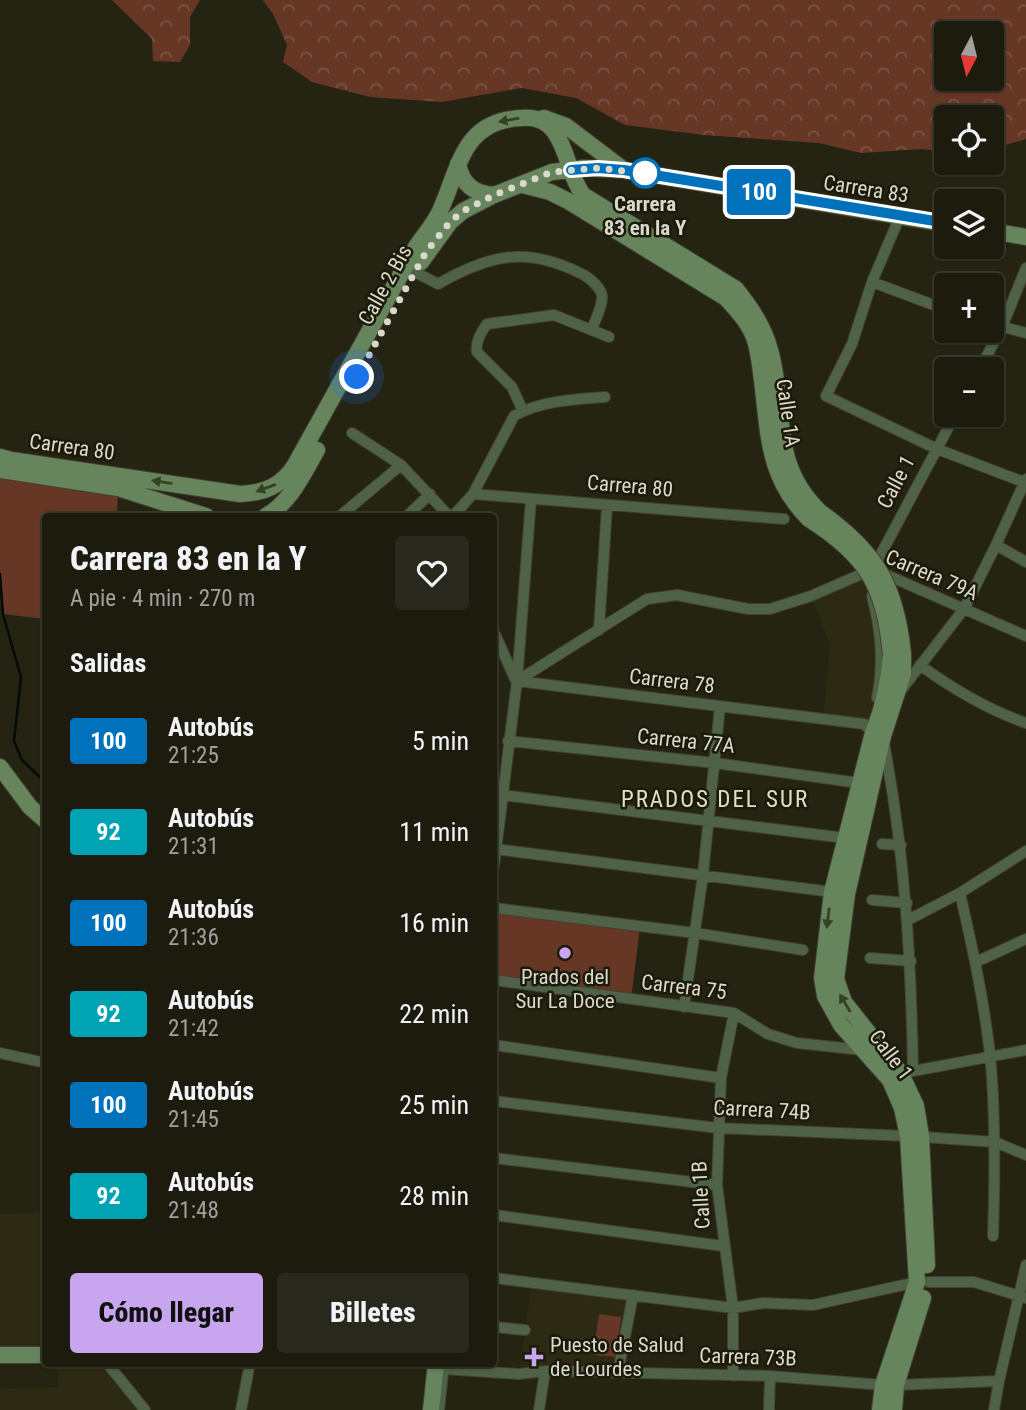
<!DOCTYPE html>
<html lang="es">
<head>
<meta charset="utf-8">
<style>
  :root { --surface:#1c1b0e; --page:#29281c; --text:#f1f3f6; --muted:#a0a19e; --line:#3a392e; --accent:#c7a6ef }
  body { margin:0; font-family:"Roboto Condensed",sans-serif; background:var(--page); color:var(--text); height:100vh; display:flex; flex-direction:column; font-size:26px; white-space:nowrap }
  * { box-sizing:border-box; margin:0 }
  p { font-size:23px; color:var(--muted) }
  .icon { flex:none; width:38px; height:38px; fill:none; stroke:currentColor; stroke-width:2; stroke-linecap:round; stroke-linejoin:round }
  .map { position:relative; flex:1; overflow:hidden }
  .sheet { position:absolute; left:42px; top:513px; width:455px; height:854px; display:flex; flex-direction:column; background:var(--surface); border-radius:7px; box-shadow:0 2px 5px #0004,0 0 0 2px var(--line) }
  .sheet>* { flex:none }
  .badge { padding:0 14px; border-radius:5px; font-size:24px; line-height:46px }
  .needle { width:46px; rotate:187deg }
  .buttons { position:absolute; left:934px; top:21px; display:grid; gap:14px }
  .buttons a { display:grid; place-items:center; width:70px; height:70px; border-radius:7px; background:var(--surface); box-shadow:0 2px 5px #0004,0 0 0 2px var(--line); font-size:35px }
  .you { position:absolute; width:35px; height:35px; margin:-18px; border:5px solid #fff; border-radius:50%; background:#1a73e8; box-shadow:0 0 0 10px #1a73e833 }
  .map>.badge { position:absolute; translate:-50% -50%; box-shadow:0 0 0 4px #fff }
  h2 { padding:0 28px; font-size:26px; line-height:63px }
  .round { display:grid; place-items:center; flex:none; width:74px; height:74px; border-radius:7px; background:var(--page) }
  .head { display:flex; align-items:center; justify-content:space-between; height:119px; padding:0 28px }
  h1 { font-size:33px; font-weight:800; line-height:52px }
  .button { display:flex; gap:14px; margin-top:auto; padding:14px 28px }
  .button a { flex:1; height:80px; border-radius:7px; background:var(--accent); color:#111; font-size:28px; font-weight:800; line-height:80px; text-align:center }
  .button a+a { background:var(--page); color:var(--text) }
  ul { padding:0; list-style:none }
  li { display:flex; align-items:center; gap:21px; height:91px; padding:0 28px }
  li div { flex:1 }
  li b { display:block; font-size:26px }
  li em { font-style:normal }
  li .badge { min-width:77px; font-weight:700; text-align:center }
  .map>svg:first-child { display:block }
  .built { fill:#2c2a12 }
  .grass { fill:#663725 }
  .forest { fill:url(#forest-crowns); fill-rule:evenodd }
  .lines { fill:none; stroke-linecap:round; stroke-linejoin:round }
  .stream { stroke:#020c08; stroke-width:2.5 }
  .street-casing { stroke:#424131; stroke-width:12 }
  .secondary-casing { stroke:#424131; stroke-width:18 }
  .street { stroke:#4f6248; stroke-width:10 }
  .secondary { stroke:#67855c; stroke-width:16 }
  .secondary-bridge-casing { stroke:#424131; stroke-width:18; stroke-linecap:butt }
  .secondary-bridge { stroke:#67855c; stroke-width:16 }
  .oneway { fill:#364027 }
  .line-casing { stroke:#fff; stroke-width:16 }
  .line { stroke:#0072bc; stroke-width:10 }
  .walk { stroke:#d9d9ce; stroke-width:7; stroke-dasharray:0 12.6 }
  .stop-dot { fill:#fff; stroke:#0072bc; stroke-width:3.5 }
  .poi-dot { fill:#c7a6ef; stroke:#1c1b0a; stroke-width:2.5 }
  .labels { text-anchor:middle; stroke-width:5; stroke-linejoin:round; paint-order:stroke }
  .street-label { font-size:21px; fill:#d9d9ce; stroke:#1c1b0a }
  .stop-label { font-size:21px; font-weight:bold; fill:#d9d9ce; stroke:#1c1b0a }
  .poi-label { font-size:21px; fill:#d9d9ce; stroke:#1c1b0a }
  .neighbourhood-label { font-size:23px; letter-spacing:2px; fill:#e0dfc9; stroke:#1c1b0a }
</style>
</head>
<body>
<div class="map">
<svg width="1026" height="1410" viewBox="0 0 1026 1410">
  <defs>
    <pattern id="forest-crowns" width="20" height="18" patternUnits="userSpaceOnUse" patternTransform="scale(1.75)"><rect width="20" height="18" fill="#663725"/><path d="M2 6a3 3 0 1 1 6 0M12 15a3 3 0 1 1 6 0" fill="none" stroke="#7b5343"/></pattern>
  </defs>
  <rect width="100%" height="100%" fill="#252413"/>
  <path class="built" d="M862,573L871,593L879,624L878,696L868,722L823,718L830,644L811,596Z
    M45,1213V1355H0V1214Z
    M532,1282L633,1295L618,1372L519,1374Z
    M57,1363H107L145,1410H0V1389L58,1387Z"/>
  <path class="grass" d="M0,470L118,488L117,516H46L45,619L3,614L0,574Z
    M494,908L640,926L631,1000L494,980Z
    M599,1314L621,1317L616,1357L593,1355Z"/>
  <path class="forest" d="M112,0H200L190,17V45L180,62L153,61L152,39Z
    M263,0H1026V139L992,149V117H947V151L921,149L861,153L819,143L704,135L625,125L576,98L522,88L442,102L370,97L312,82L283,62L287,45L273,14ZM947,33H992V79H947Z"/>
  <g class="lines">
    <path class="stream" d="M0,574L3,614L21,677L14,741L22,760L46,783"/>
    <defs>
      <path id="street" d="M900,216L872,282L852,344L826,396L937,449L1026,483
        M415,272L438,284C490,254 527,246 582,274C590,278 603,289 602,298C602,308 595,320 592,329
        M872,282L947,310
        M992,324L1026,333
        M980,369L1002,327L1026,268
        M523,411L512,387L477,352C475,342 481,332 487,324L554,315L609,337
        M352,433L401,465L449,516
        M473,494L784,519
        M340,516L401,465
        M407,516L430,494
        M453,516L473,494L514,416C539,401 576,399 605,397
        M996,545L1026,562
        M873,569L955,415
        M872,596C881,631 884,662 877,698
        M599,630L607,506
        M494,632L515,679
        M920,665C954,690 986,709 1026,723
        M517,681L647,599L677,595L748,609H770L811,596L873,569L1026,636
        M517,681L864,724L873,733
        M902,689L964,609L996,545L1026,479
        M508,741L715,763L859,783
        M884,743C905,855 911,957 913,1071
        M502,795L845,838
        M882,844L901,845
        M495,849L832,892
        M494,866L517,681L531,499
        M960,893C972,946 984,1000 990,1055C996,1115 995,1176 993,1236
        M872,900L907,903
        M494,908L695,933L803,950
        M908,920L960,893L1026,851
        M870,958L911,961
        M976,962L1026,939
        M494,980L734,1013L768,1034L797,1043L862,1050
        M684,1007L703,875L720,706
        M494,1045L721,1078
        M0,1053L46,1063
        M908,1072L1026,1050
        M494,1101L718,1128L908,1136L995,1142L1026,1155
        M494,1158L717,1185
        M494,1215L723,1246
        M494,1278L733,1308L763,1303L813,1305L917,1282
        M928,1282H974L1026,1298
        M494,1327L525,1330
        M107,1363L145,1410
        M444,1369L519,1374L546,1371L770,1376L883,1385
        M618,1372L633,1295
        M733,1376V1308L717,1185L721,1078L734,1013
        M896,1385L999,1381
        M241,1410L250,1363
        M439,1410L444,1364
        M539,1410L545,1371
        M769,1410L770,1376
        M994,1410L999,1381L1026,1265"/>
      <path id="secondary" d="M544,118L566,126L624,170
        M458,164C462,184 474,194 494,195
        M523,185L550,192L568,201L726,298C737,310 748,322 754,337C759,351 760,366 762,380C769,435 767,477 809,519
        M992,231L1026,237
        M421,262L450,222L463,211L494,195L552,172L584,168L624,170L947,224
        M0,457L11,460L240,494C264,493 282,486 295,465L416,247C424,235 434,224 440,211C460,167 462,121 521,118C534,117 546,120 554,131C568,150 569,176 583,195L736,289C751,308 764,327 770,350C787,411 769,463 820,512
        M0,470L118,488L206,516
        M266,516C291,502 303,474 317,450
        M903,654V674L883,736L847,894L836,979L844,1002L901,1074L916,1106L921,1136L927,1265
        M0,767L30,807L46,821
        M0,1355H46
        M431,1410L436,1363
        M880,1410L883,1385L917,1282L908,1136L902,1108L890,1080L841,1025L825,996L822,978L832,892L873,733C884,706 889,683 891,655
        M894,1410L896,1385L923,1298"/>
    </defs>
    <use href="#street" class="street-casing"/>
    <use href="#secondary" class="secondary-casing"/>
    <use href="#street" class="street"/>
    <use href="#secondary" class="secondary"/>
    <defs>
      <path id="secondary-bridge" d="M820,512C876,552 896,585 903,654
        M809,519C867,556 885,586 891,655"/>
    </defs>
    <use href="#secondary-bridge" class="secondary-bridge-casing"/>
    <use href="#secondary-bridge" class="secondary-bridge"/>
  </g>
  <defs><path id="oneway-solid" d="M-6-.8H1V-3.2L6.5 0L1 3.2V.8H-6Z" transform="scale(1.75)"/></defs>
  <g class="oneway">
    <use href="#oneway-solid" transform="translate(509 120) rotate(170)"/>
    <use href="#oneway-solid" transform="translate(162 482) rotate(-171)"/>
    <use href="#oneway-solid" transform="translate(266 488) rotate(160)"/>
    <use href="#oneway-solid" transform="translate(828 918) rotate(97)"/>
    <use href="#oneway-solid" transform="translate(845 1003) rotate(-121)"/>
  </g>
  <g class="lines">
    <defs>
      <path id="line" d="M571,170L598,168L624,170L947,223"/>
    </defs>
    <use href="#line" class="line-casing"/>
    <use href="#line" class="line"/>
    <path class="walk" d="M357,377L426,252L450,222L463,211L494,195L552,172L598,168L649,174L645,173"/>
  </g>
  <circle class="stop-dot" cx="645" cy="173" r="14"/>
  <g class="poi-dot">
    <circle cx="565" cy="953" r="7"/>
    <path d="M530.5 1346.5h7v7h7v7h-7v7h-7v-7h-7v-7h7z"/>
  </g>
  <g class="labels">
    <g class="street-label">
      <text transform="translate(866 189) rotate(9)" y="7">Carrera 83</text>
      <text transform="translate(385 285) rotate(-61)" y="7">Calle 2 Bis</text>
      <text transform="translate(788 413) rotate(82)" y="7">Calle 1A</text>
      <text transform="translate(72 447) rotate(8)" y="7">Carrera 80</text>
      <text transform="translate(896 482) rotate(-62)" y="7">Calle 1</text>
      <text transform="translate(630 486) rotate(5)" y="7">Carrera 80</text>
      <text transform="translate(932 575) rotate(23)" y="7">Carrera 79A</text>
      <text transform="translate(672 681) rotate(7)" y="7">Carrera 78</text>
      <text transform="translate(686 741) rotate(6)" y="7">Carrera 77A</text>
      <text transform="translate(684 987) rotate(7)" y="7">Carrera 75</text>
      <text transform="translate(891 1055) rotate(53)" y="7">Calle 1</text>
      <text transform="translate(762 1110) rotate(3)" y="7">Carrera 74B</text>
      <text transform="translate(701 1195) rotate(-93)" y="7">Calle 1B</text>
      <text transform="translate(748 1357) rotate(2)" y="7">Carrera 73B</text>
    </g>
    <g class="stop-label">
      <text x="645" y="211">Carrera<tspan x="645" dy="24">83 en la Y</tspan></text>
    </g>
    <g class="poi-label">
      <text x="565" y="984">Prados del<tspan x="565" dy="24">Sur La Doce</tspan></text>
      <text x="550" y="1352" text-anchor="start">Puesto de Salud<tspan x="550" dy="24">de Lourdes</tspan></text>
    </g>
    <g class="neighbourhood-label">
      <text x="715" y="807">PRADOS DEL SUR</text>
    </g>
  </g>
</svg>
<div class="buttons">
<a><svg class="needle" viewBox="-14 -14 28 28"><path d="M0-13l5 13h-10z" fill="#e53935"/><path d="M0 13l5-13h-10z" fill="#a0a19e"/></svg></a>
<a><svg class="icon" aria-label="locate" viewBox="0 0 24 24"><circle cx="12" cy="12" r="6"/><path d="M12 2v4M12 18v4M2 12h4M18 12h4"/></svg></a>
<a><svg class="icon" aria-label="layers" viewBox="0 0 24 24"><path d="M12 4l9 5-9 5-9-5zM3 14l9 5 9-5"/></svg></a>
<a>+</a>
<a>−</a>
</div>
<div class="you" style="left:357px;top:377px"></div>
<b class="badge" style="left:759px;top:192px;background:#0072bc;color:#fff">100</b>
<section class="sheet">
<div class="head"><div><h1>Carrera 83 en la Y</h1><p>A pie · 4 min · 270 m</p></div><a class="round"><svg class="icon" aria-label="heart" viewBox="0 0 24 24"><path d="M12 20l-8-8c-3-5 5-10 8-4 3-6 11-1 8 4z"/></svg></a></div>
<h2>Salidas</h2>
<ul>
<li><span class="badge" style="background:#0072bc;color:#fff">100</span><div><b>Autobús</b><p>21:25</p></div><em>5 min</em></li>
<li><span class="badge" style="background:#00a3b4;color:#fff">92</span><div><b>Autobús</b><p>21:31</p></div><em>11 min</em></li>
<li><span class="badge" style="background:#0072bc;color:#fff">100</span><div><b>Autobús</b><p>21:36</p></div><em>16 min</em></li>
<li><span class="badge" style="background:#00a3b4;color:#fff">92</span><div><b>Autobús</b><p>21:42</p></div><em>22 min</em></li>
<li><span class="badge" style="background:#0072bc;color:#fff">100</span><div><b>Autobús</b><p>21:45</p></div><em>25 min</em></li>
<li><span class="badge" style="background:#00a3b4;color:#fff">92</span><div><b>Autobús</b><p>21:48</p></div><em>28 min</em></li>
</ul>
<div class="button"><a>Cómo llegar</a><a>Billetes</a></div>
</section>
</div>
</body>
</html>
